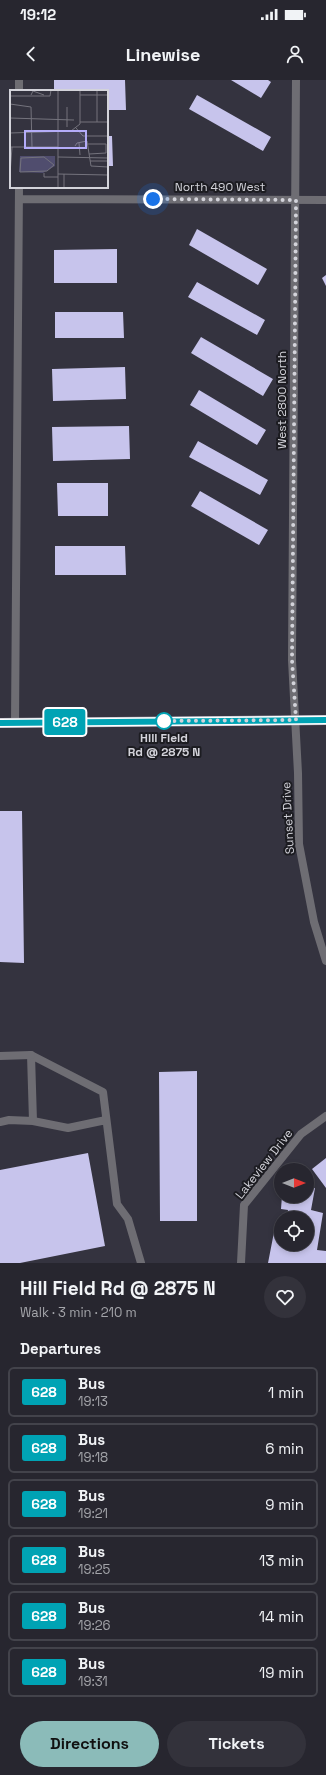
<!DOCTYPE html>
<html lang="en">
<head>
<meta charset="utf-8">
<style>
  :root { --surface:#27262f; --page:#33323b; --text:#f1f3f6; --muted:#a4a5aa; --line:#43434b; --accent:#8bbbb9 }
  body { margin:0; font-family:"Space Grotesk",sans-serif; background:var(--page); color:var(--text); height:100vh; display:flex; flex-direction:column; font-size:15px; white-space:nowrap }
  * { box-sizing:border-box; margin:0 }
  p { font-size:13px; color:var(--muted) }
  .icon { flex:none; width:22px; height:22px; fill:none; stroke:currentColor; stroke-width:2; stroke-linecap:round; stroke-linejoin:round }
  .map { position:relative; height:1183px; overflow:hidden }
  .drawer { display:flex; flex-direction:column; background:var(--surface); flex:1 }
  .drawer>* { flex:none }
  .badge { padding:0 8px; border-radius:3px; font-size:14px; line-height:26px }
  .needle { width:26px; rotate:90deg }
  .buttons { position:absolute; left:274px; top:1083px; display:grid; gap:8px }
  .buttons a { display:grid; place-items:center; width:40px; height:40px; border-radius:50%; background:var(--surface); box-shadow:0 2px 6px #0003,0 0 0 1px var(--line); font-size:20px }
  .you { position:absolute; width:20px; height:20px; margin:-10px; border:3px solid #fff; border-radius:50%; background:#1a73e8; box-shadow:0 0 0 6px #1a73e833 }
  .map>.badge { position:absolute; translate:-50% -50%; box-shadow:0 0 0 2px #fff }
  h2 { padding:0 20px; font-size:15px; line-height:36px }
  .round { display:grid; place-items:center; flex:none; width:42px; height:42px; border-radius:21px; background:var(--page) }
  .headline { display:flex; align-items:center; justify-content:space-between; height:68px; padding:0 20px }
  h1 { font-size:19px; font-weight:600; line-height:30px }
  .action { display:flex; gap:8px; margin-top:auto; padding:8px 20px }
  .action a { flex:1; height:46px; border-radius:24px; background:var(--accent); color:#111; font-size:16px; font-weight:600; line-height:46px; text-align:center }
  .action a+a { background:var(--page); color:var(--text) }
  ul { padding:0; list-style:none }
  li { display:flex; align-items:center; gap:12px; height:50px; margin:0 8px 6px; padding:0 12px; border:2px solid var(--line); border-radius:6px }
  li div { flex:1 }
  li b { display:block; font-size:15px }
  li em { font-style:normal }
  li .badge { min-width:44px; font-weight:700; text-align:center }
  .status { display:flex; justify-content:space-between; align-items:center; height:28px; padding:0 20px; background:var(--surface); direction:ltr }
  .status svg { height:11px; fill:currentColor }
  header { display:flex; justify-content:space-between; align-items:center; height:52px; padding:0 20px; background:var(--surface); font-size:18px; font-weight:600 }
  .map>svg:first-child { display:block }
  .building { fill:#c7c4ec }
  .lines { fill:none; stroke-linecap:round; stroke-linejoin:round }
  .lane { stroke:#6e6d73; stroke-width:8 }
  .street { stroke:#6e6d73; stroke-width:8 }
  .primary { stroke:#a5a4b1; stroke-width:10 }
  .line-casing { stroke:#fff; stroke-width:9 }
  .line { stroke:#00a3b4; stroke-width:6 }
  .walk { stroke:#d3d3da; stroke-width:4; stroke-dasharray:0 7.2 }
  .stop-dot { fill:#fff; stroke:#00a3b4; stroke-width:2 }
  .labels { text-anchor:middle; stroke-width:4; stroke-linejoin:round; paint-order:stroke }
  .street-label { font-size:12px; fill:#d3d3da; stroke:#1c1c21 }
  .stop-label { font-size:12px; font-weight:bold; fill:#d3d3da; stroke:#1c1c21 }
  .inset-road { fill:none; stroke:#74737d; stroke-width:1 }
  .view { fill:#b4acf9; fill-opacity:0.15; stroke:#b4acf9; stroke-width:2 }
  .inset-edge { fill:none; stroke:#d3d3da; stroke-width:2 }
</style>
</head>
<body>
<div class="status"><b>19:12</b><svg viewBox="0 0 49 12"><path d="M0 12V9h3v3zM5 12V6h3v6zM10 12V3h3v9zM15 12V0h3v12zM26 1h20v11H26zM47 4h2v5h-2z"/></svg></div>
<header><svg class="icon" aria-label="back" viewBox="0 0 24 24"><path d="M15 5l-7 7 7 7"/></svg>Linewise<svg class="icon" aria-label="person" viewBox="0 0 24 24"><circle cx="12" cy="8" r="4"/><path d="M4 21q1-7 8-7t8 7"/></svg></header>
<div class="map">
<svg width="326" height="1183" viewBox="0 0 326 1183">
  <rect width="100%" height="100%" fill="#34333f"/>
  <path class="building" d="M54,0H125L126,30H107V11H54Z
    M231,0H268L271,2L261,18Z
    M197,15L271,57L263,71L189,29Z
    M107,56H112L113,86H107Z
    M197,149L267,189L258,205L189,165Z
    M117,169V203H54V170Z
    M326,195V206L322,198Z
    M197,202L265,240L257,255L188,217Z
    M55,232H123L124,258H55Z
    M201,257L273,299L263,316L191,273Z
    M125,287L126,319L53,321L52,289Z
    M199,310L266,350L257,365L190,325Z
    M129,346L130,379L53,381L52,347Z
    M198,361L268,400L260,415L189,377Z
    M57,403H108V436H58Z
    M200,411L268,450L259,465L191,426Z
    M55,466H125L126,495H55Z
    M0,731H22L24,883L0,882Z
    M197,991V1141H160L159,992Z
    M88,1073L105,1166L20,1183H0V1090Z
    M326,1078V1108L312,1089Z
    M307,1107L315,1108L311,1130L323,1133L317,1170L326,1171V1183H268L275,1147L281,1148V1164H307V1138H287L288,1130L281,1129L282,1116H307Z"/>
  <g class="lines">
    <path class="lane" d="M33,1041L31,975L103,1012L117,1124L128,1139L141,1183
      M0,1042L9,1040L33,1041L68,1048L106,1040"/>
    <path class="street" d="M296,0L292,580L298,693L299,764L314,842L326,881
      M19,11V0
      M19,119L326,120
      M15,643L19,107
      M0,976L31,975
      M241,1183L244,1125L301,1054L326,1036"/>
    <path class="primary" d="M0,643L326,640"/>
  </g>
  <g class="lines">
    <defs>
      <path id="line" d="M0,643L326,640"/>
    </defs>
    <use href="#line" class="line-casing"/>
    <use href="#line" class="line"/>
    <path class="walk" d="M153,119L296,120L292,580L296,640L164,641"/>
  </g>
  <circle class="stop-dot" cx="164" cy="641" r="8"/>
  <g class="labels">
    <g class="street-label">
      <text x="220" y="111">North 490 West</text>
      <text transform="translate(282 320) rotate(-90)" y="4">West 2800 North</text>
      <text transform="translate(288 738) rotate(-93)" y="4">Sunset Drive</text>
      <text transform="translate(264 1084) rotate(-52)" y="4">Lakeview Drive</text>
    </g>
    <g class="stop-label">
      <text x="164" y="662">Hill Field<tspan x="164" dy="14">Rd @ 2875 N</tspan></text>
    </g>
  </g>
  <g transform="translate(10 10)">
    <rect width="98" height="98" fill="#34333f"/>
    <path d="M10,66H45V76L33,83L9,82Z" fill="#504d6e"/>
    <path class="inset-road" d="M55,0H68M21,5L23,1L34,5M70,5H98M0,6H40L41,0M0,14L21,17L22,57M0,28L64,30M70,32H98M87,32V0M57,37V17M66,38L73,46H98M0,43L61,41L70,34V0M69,53L70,65M78,54H96V63L79,64M65,56L67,53L77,51L81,76L98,77M0,57H48M34,67L44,75L37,81L10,82L11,68ZM48,67L98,68M80,71H98M34,83V87H48M0,84L2,57M48,84L98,85M48,98V0M54,98V84"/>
    <path class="view" d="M15,41H76V58H15Z"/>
    <rect width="98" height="98" class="inset-edge"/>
  </g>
</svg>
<div class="buttons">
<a><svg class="needle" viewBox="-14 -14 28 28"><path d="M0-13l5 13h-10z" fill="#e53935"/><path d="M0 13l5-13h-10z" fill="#a4a5aa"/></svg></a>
<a><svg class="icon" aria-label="locate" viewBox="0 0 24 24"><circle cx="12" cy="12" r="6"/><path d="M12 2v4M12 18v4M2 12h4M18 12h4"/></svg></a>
</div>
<div class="you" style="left:153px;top:119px"></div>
<b class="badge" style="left:65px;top:642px;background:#00a3b4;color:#fff">628</b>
</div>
<section class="drawer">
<div class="headline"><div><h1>Hill Field Rd @ 2875 N</h1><p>Walk · 3 min · 210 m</p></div><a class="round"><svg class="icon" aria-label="heart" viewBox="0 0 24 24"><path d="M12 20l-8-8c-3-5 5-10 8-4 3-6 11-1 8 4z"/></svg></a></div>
<h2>Departures</h2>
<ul>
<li><span class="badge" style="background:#00a3b4;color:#fff">628</span><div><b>Bus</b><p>19:13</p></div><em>1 min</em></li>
<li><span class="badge" style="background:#00a3b4;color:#fff">628</span><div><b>Bus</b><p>19:18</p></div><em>6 min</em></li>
<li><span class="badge" style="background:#00a3b4;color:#fff">628</span><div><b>Bus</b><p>19:21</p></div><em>9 min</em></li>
<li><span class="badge" style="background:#00a3b4;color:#fff">628</span><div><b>Bus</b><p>19:25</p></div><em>13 min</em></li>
<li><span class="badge" style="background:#00a3b4;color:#fff">628</span><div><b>Bus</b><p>19:26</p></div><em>14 min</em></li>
<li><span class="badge" style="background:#00a3b4;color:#fff">628</span><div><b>Bus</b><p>19:31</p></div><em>19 min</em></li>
</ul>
<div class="action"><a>Directions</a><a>Tickets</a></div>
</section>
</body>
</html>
